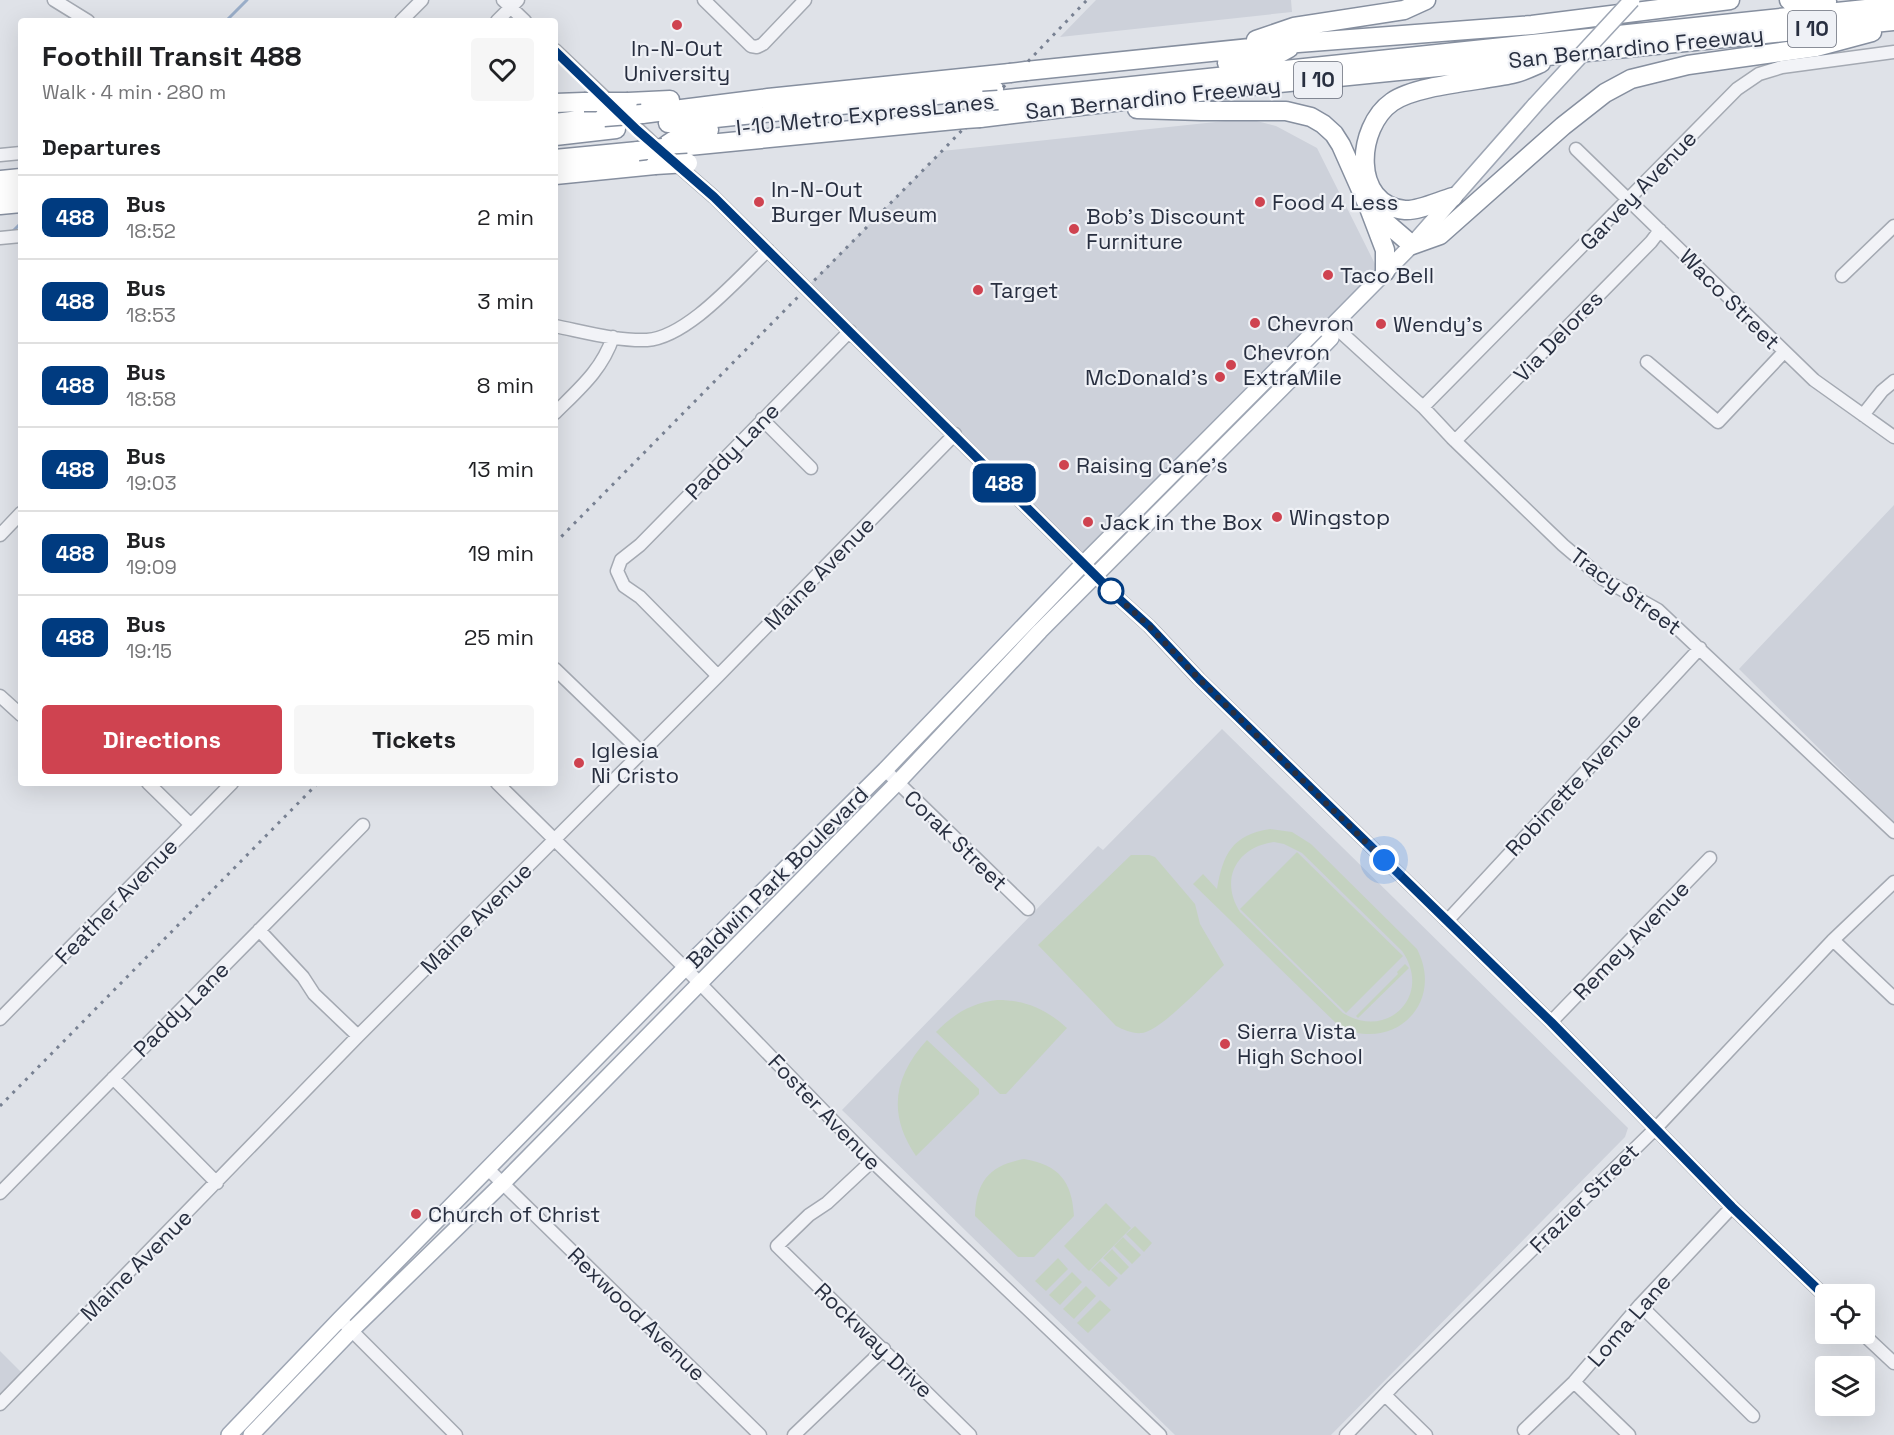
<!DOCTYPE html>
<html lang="en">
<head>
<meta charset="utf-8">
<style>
  :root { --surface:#fff; --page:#f6f6f6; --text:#202124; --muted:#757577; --line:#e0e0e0; --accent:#cf4350 }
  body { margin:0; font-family:"Space Grotesk",sans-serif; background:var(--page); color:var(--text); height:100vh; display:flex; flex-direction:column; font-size:22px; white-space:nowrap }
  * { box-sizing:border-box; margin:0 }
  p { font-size:20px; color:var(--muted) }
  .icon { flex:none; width:33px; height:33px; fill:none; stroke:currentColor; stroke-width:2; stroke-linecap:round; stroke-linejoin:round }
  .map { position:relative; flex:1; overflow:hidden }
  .side { position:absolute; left:18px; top:18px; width:540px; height:768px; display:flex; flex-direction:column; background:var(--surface); border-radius:6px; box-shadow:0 6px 24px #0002 }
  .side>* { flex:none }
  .badge { padding:0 12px; border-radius:9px; font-size:21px; line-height:39px }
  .tools { position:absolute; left:1815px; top:1284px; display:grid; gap:12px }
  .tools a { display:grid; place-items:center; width:60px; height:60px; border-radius:6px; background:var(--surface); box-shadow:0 6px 24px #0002; font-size:30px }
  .you { position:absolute; width:30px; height:30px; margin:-15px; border:4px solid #fff; border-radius:50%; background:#1a73e8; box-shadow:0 0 0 9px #1a73e833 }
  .map>.badge { position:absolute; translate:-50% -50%; box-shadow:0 0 0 3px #fff }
  h2 { padding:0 24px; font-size:22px; line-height:54px }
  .round { display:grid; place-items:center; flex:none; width:63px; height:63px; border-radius:6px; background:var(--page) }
  .summary { display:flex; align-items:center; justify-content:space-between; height:102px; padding:0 24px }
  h1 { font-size:28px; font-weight:700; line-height:45px }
  .button { display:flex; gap:12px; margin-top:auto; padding:12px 24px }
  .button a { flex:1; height:69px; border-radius:6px; background:var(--accent); color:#fff; font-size:24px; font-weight:700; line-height:69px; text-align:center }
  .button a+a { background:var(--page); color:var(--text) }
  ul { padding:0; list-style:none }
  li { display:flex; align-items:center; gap:18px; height:84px; padding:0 24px; border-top:2px solid var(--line) }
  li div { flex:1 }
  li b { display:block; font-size:22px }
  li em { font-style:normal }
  li .badge { min-width:66px; font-weight:700; text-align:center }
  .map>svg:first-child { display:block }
  .built { fill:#cdd1da }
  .green { fill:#c4d2c0; fill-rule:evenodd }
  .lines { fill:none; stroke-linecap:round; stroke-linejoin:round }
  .stream { stroke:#9aaec9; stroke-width:3 }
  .minor-casing { stroke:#a4a9b2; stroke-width:15 }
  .major-casing { stroke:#9ea6b4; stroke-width:18 }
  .highway-casing { stroke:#868f9f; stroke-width:21 }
  .minor { stroke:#f2f3f7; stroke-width:12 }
  .major { stroke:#fff; stroke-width:15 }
  .highway { stroke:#fff; stroke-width:18 }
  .rail { stroke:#788192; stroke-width:3; stroke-dasharray:3 6; stroke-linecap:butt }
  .major-bridge-casing { stroke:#9ea6b4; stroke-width:18; stroke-linecap:butt }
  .highway-bridge-casing { stroke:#868f9f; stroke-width:21; stroke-linecap:butt }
  .major-bridge { stroke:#fff; stroke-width:15 }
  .highway-bridge { stroke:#fff; stroke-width:18 }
  .line-casing { stroke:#fff; stroke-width:14 }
  .line { stroke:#003b80; stroke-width:9 }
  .walk { stroke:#282f40; stroke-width:6; stroke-dasharray:0 10.8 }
  .poi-dot { fill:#cf4350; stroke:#eff1f6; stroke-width:2 }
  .stop-dot { fill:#fff; stroke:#003b80; stroke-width:3 }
  .labels { text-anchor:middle; stroke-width:4.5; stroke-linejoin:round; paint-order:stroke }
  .shield { fill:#eff1f6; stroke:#646977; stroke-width:1.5 }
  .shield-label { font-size:21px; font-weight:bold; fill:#282f40 }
  .street-label { font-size:22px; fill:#282f40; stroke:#eff1f6 }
  .poi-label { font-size:22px; fill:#282f40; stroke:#eff1f6; text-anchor:start }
</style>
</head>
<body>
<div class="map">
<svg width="1894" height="1435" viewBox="0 0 1894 1435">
  <rect width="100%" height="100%" fill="#dfe2e8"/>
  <path class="built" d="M1096,0H1291L1292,12L1060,37Z
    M1253,120L1276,126L1317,148L1377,268L1231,440L1095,574L806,288L942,151L1225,121Z
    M1894,505V823L1739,669Z
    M1222,729L1628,1128L1625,1137L1331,1435H1175L842,1110L1098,846L1103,850Z
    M0,1351L22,1373L0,1395Z"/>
  <path class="green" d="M1270,829L1292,832L1311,844L1417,949C1445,1003 1394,1053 1340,1027L1193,884L1203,874L1217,889C1223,854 1232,835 1270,829ZM1274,842L1284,844L1302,853L1402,951C1433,995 1388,1041 1343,1013L1240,912C1219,879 1237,847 1274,842Z
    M1297,852L1403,956L1346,1013L1240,909Z
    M1131,855H1149L1155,857L1195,904L1200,924L1224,965C1209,979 1161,1031 1142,1033C1133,1034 1124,1030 1116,1026L1038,945Z
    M1405,964L1409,968L1358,1018L1356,1016L1398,974L1397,972Z
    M997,1000C1026,1000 1046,1009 1067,1028L1006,1094H1000L936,1032C954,1014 971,1003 997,1000Z
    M927,1040L979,1089V1094L916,1156C887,1114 894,1076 927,1040Z
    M1024,1159C1059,1165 1072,1181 1074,1216L1034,1257H1018L975,1216C976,1181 990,1165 1024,1159Z
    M1106,1203L1131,1228L1089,1271L1064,1246Z
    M1135,1226L1152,1243L1144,1252L1126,1234Z
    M1123,1237L1141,1255L1132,1264L1114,1246Z
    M1112,1249L1129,1267L1121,1275L1103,1258Z
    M1058,1258L1068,1269L1046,1291L1035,1281Z
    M1100,1261L1118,1278L1109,1287L1091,1270Z
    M1072,1272L1082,1282L1060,1305L1049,1295Z
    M1086,1286L1096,1296L1074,1319L1063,1309Z
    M1100,1300L1111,1310L1088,1333L1077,1323Z"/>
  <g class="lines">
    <path class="stream" d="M226,21L247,0
      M12,232L21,223"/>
    <defs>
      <path id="minor" d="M54,0L88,21
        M503,0L525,21
        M704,0L751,46L757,47L763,44L805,0
        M401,21L422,0
        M497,21L518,0
        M555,50L661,151
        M1576,149L1814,380L1894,437
        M0,155L21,153
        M674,162L714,197L1117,597L1149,626L1199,679L1551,1022L1732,1207L1826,1297
        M0,238L21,236
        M1842,276L1894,226
        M1333,325L1423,407L1452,438L1563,545L1603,579L1658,610L1894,832
        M555,326C585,332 617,341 647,340C688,337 738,278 768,250
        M1647,362L1718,422L1784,352
        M1423,407L1737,89L1759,74L1782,67L1894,52
        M555,413C579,389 602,370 613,337
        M1863,415L1882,391L1894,381
        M762,419L811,468
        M1455,441L1651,242L1660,230
        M0,535L21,513
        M555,669L642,753
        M718,676L640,597L624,586L617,571L621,560L640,545L850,331
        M0,696L21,715
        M885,770L1028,909
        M148,783L191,825
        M497,783L685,968L872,1161L1160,1435
        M1447,921L1700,648
        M259,930L303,977L314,994L358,1036
        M1833,940L1894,998
        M0,1019L232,783
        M1551,1022L1710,858
        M113,1078L217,1183
        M872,1161L827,1203L809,1215L777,1246L970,1435
        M488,1169L760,1435
        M0,1193L363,825
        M1640,1305L1753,1416
        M340,1319L456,1435
        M1863,1334L1894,1363
        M1574,1382L1629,1435
        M1385,1395L1426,1435
        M0,1404L358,1036L718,676L955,434
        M1524,1430L1574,1382L1640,1305L1732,1207
        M794,1435L884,1349
        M1346,1435L1393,1386L1656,1128L1833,940L1894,882"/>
      <path id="major" d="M1328,330L1412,245L1535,105
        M229,1435L340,1319L685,968L885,770L1084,563L1319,327L1328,330
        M251,1435L351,1331L503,1183L897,783L1040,631L1300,370L1331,338L1328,330"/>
      <path id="highway" d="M1789,0L1808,4L1827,2
        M1256,40L1294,27L1404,10L1426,0
        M1227,63L1269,59L1289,48
        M1026,71L1298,43L1532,25L1730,0
        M998,100L1894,6
        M628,102L670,100
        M555,103L584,102
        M1137,109L1201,111H1286L1311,117L1323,124L1334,134L1341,145L1369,208L1385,250V272
        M642,114L768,98L1010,73
        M980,118L1241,87L1894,21
        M555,123L604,117
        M668,123L994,89
        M555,136L616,129
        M663,148C677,136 692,132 709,130
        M668,148L965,119
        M555,159L638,151
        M555,175L655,165
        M0,180L21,178
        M0,192L21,191
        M1453,197C1439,201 1418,211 1405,210C1351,205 1356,127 1392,102C1416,85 1480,81 1512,74C1522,72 1532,67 1541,63
        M0,205L21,203
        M1369,208L1412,245L1440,235L1563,126L1605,93L1631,79L1688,65L1816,47L1872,32"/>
    </defs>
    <use href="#minor" class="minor-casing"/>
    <use href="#major" class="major-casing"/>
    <use href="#highway" class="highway-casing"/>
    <use href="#minor" class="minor"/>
    <use href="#major" class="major"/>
    <use href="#highway" class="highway"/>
    <path class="rail" d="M555,543L942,151L1087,0
      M0,1106L318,783"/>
    <defs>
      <path id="major-bridge" d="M1535,105L1632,0"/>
      <path id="highway-bridge" d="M1010,73L1026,71
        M983,101L998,100
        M584,102H628
        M604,117L642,114
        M965,119L980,118
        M638,151L663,148
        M655,165L688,163"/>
    </defs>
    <use href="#major-bridge" class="major-bridge-casing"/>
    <use href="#highway-bridge" class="highway-bridge-casing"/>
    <use href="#major-bridge" class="major-bridge"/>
    <use href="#highway-bridge" class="highway-bridge"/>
  </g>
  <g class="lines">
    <defs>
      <path id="line" d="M555,51L637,130L714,197L1117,597L1149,626L1199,679L1551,1022L1732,1207L1826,1297"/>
    </defs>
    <use href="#line" class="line-casing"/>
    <use href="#line" class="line"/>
    <path class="walk" d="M1111,591L1149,626L1199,679L1384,860"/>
  </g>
  <g class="poi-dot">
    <circle cx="677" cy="25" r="6"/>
    <circle cx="759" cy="202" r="6"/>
    <circle cx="1260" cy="202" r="6"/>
    <circle cx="1074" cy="229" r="6"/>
    <circle cx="1328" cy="275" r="6"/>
    <circle cx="978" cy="290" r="6"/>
    <circle cx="1255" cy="323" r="6"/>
    <circle cx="1381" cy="324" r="6"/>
    <circle cx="1231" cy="365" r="6"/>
    <circle cx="1220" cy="377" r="6"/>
    <circle cx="1064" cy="465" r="6"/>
    <circle cx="1277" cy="517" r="6"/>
    <circle cx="1088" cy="522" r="6"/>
    <circle cx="579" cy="763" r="6"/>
    <circle cx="1225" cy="1044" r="6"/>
    <circle cx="416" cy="1214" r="6"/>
  </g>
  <circle class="stop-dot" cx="1111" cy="591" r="12"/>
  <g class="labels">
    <g class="shield">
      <rect x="1788" y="11" width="48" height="36" rx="4.5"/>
      <rect x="1294" y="62" width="48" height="36" rx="4.5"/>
    </g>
    <g class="shield-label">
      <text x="1812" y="36">I 10</text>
      <text x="1318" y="87">I 10</text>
    </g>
    <g class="street-label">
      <text transform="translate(1636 47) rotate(-6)" y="8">San Bernardino Freeway</text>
      <text transform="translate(1153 98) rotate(-6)" y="8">San Bernardino Freeway</text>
      <text transform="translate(865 114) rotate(-6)" y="8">I-10 Metro ExpressLanes</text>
      <text transform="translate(1638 190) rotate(-46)" y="8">Garvey Avenue</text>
      <text transform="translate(1730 299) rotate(45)" y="8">Waco Street</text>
      <text transform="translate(1558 336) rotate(-46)" y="8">Via Delores</text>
      <text transform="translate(732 451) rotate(-46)" y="8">Paddy Lane</text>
      <text transform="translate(819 573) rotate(-46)" y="8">Maine Avenue</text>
      <text transform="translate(1626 591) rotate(36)" y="8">Tracy Street</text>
      <text transform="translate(1573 784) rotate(-47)" y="8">Robinette Avenue</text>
      <text transform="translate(956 840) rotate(44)" y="8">Corak Street</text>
      <text transform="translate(777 877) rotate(-45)" y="8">Baldwin Park Boulevard</text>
      <text transform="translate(116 901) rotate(-46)" y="8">Feather Avenue</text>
      <text transform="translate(476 918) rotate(-45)" y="8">Maine Avenue</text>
      <text transform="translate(1631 940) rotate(-46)" y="8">Remey Avenue</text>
      <text transform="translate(181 1009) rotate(-45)" y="8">Paddy Lane</text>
      <text transform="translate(825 1112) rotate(46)" y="8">Foster Avenue</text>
      <text transform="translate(1584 1198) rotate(-45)" y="8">Frazier Street</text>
      <text transform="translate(136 1265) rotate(-45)" y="8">Maine Avenue</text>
      <text transform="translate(637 1314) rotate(44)" y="8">Rexwood Avenue</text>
      <text transform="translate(1629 1320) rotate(-49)" y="8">Loma Lane</text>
      <text transform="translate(874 1340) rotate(44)" y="8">Rockway Drive</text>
    </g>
    <g class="poi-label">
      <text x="677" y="56" text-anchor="middle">In-N-Out<tspan x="677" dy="25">University</tspan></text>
      <text x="771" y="197">In-N-Out<tspan x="771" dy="25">Burger Museum</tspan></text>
      <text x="1272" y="210">Food 4 Less</text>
      <text x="1086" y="224">Bob's Discount<tspan x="1086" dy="25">Furniture</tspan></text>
      <text x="1340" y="283">Taco Bell</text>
      <text x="990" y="298">Target</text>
      <text x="1267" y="331">Chevron</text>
      <text x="1393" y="332">Wendy's</text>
      <text x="1243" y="360">Chevron<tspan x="1243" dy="25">ExtraMile</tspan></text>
      <text x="1208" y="385" text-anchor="end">McDonald's</text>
      <text x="1076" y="473">Raising Cane's</text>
      <text x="1289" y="525">Wingstop</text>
      <text x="1100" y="530">Jack in the Box</text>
      <text x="591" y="758">Iglesia<tspan x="591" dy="25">Ni Cristo</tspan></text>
      <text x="1237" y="1039">Sierra Vista<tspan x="1237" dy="25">High School</tspan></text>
      <text x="428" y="1222">Church of Christ</text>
    </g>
  </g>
</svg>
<div class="tools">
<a><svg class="icon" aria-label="locate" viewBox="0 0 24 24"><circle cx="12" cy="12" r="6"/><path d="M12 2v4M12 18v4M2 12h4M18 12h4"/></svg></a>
<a><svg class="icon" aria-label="layers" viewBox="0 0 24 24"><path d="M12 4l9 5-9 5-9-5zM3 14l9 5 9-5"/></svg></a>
</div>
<div class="you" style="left:1384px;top:860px"></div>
<b class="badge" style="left:1004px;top:483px;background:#003b80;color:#fff">488</b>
<section class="side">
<div class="summary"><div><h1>Foothill Transit 488</h1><p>Walk · 4 min · 280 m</p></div><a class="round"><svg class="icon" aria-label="heart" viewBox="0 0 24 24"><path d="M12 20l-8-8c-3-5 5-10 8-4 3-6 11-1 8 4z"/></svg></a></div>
<h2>Departures</h2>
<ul>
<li><span class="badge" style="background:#003b80;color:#fff">488</span><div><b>Bus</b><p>18:52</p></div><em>2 min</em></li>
<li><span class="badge" style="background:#003b80;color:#fff">488</span><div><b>Bus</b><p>18:53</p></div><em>3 min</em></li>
<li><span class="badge" style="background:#003b80;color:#fff">488</span><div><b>Bus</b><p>18:58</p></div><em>8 min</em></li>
<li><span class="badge" style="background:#003b80;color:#fff">488</span><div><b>Bus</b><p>19:03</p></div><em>13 min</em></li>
<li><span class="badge" style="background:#003b80;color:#fff">488</span><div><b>Bus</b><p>19:09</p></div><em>19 min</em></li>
<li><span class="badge" style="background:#003b80;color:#fff">488</span><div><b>Bus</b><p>19:15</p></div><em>25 min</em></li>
</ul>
<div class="button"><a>Directions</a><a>Tickets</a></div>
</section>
</div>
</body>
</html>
